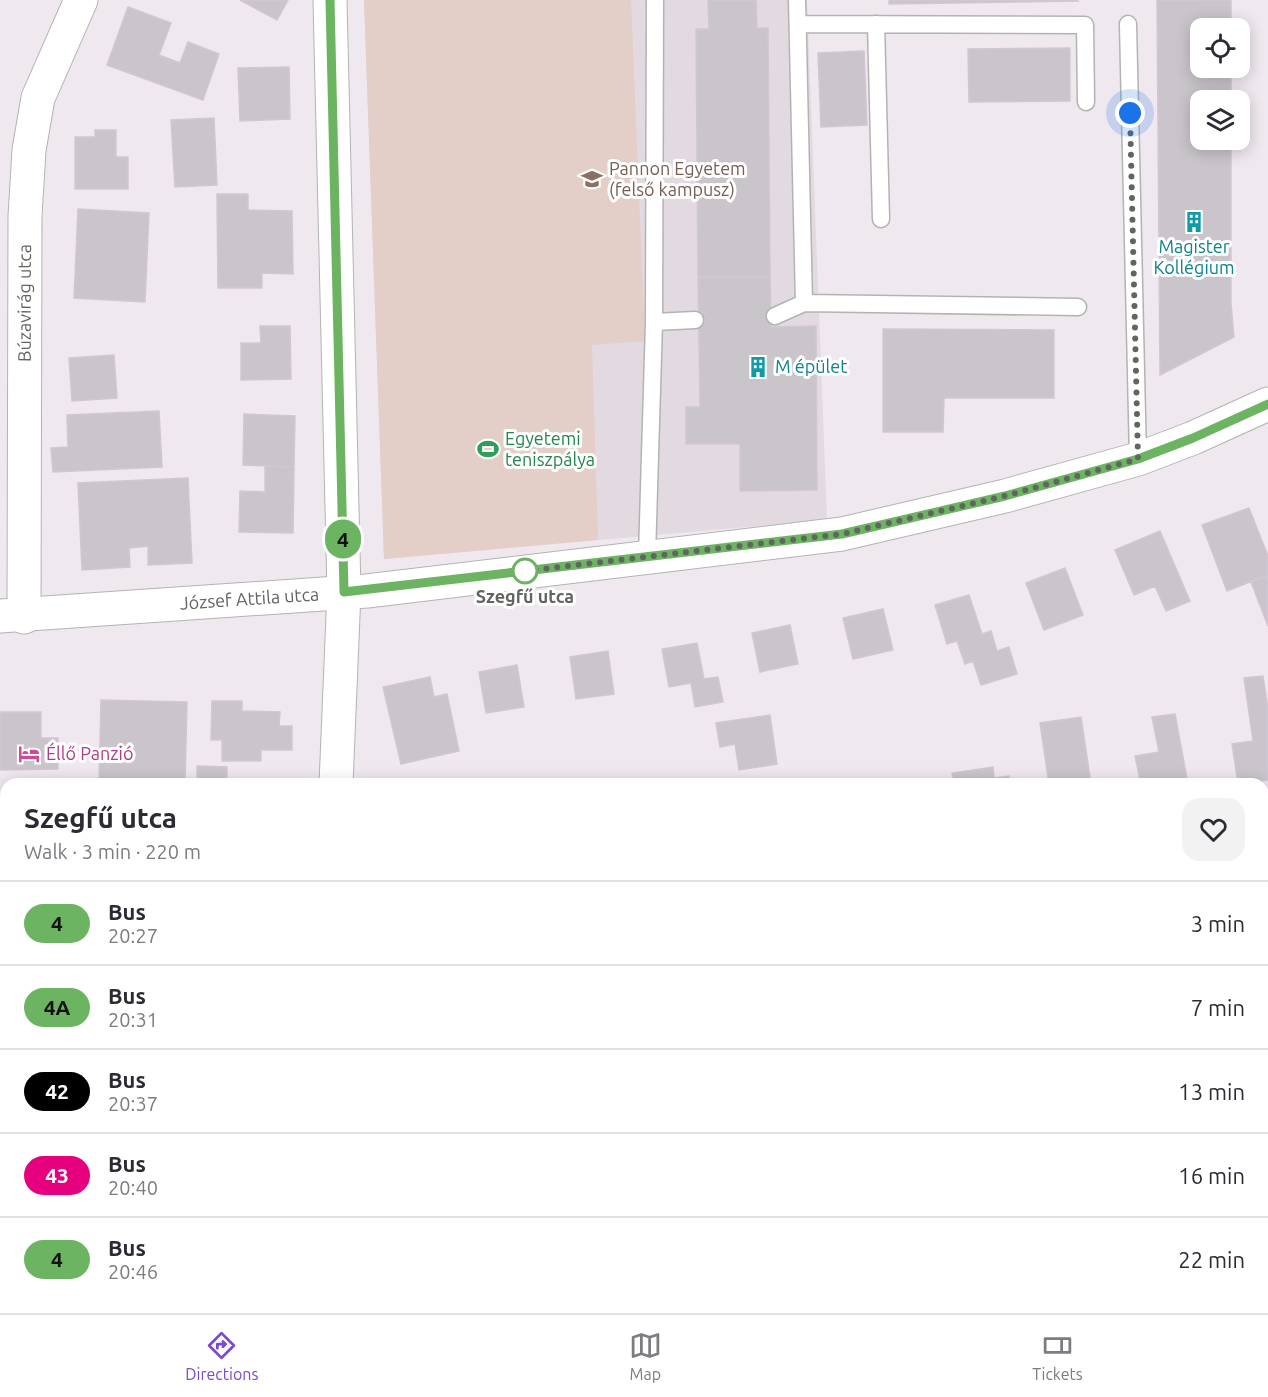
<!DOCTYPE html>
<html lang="en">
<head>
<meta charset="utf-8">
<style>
  :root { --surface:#fff; --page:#f2f2f3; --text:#2b2b33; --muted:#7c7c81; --line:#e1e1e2; --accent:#7a48d4 }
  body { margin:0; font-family:Ubuntu,sans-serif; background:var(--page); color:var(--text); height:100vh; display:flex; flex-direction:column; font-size:22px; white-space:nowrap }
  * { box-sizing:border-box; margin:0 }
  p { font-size:20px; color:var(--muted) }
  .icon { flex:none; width:33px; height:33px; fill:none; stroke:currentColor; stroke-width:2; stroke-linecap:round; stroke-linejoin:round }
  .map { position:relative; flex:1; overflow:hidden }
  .drawer { position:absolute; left:0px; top:778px; width:1269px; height:536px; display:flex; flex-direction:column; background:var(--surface); border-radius:18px 18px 0 0; box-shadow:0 3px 15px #0003 }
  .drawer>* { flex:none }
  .badge { padding:0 12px; border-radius:20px; font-size:21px; line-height:39px }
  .fabs { position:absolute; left:1190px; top:18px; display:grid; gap:12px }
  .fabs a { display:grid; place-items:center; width:60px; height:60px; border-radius:12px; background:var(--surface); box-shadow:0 3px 15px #0003; font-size:30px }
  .you { position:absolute; width:30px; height:30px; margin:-15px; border:4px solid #fff; border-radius:50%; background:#1a73e8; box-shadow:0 0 0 9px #1a73e833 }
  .map>.badge { position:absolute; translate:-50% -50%; box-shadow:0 0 0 3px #fff }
  .round { display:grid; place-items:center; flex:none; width:63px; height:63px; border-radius:18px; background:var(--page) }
  .headline { display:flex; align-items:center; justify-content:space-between; height:102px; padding:0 24px }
  h1 { font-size:28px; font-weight:600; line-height:45px }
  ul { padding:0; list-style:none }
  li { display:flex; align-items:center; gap:18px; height:84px; padding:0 24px; border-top:2px solid var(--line) }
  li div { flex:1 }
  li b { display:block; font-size:22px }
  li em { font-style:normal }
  li .badge { min-width:66px; font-weight:700; text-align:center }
  .dock { display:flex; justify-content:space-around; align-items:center; height:84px; border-top:2px solid var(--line); background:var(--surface); font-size:16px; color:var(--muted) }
  .dock a { display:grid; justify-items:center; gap:3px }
  .dock .on { color:var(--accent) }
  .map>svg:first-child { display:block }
  .education { fill:#e2d9e1 }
  .green { fill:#e3cfc7 }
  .building { fill:#cac4cb; stroke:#d3c6d3; stroke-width:1.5 }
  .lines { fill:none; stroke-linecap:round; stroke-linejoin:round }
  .service-casing { stroke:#b1b5b0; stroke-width:19 }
  .minor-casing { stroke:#b1b5b0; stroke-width:35 }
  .tertiary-casing { stroke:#b1b5b0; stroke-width:35 }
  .service { stroke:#fff; stroke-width:16 }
  .minor { stroke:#fff; stroke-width:33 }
  .tertiary { stroke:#fff; stroke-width:33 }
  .line-casing { stroke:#fff; stroke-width:14 }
  .line { stroke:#6cb461; stroke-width:9 }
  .walk { stroke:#60665f; stroke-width:6; stroke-dasharray:0 10.8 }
  .stop-dot { fill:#fff; stroke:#6cb461; stroke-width:3 }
  .labels { text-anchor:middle; stroke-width:6; stroke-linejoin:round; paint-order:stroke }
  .education-label { font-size:18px; fill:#785e54; stroke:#fff; text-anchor:start }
  .culture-label { font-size:18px; fill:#0d838f; stroke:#fff }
  .street-label { font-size:18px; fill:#60665f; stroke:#fff }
  .leisure-label { font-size:18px; fill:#27864d; stroke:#fff; text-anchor:start }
  .stop-label { font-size:18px; font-weight:bold; fill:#60665f; stroke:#fff }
  .hotel-label { font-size:18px; fill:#b23c85; stroke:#fff; text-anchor:start }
</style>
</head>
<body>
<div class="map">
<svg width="1268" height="1313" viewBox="0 0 1268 1313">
  <rect width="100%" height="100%" fill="#efe8ef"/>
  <path class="education" d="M364,0H807L827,520L384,559Z"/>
  <path class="green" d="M364,0H631L645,341L592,345L598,540L384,559Z"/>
  <path class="building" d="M240,0H288L277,20Z
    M708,0H756L757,28H768L770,277H698L696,29H709Z
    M889,0H1077L1078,1L889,4Z
    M1157,0H1231V28H1200V68H1231V100H1200V140H1231V304L1234,337L1160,375Z
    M128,7L171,23L159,55L180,63L188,42L219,54L203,100L107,65Z
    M1070,48V101L969,102L968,49Z
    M864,51L867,125L821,127L818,53Z
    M289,67L290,119L240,121L238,68Z
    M214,118L217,185L175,187L171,120Z
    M95,130H116V157H128V189H75V137H95Z
    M217,194H248V210L292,211L293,274L262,273V288H218Z
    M78,209L149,213L145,302L74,298Z
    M698,277H770L771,327L816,326L817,490L740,491V444H686V407H700Z
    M260,326H290L291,379L241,380V343H261Z
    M883,329L1054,330V398H944L943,432H883Z
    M114,355L117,398L72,401L69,358Z
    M159,411L162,467L53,472L51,448L68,447L67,415Z
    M244,414L295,416L294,467L243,465Z
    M265,466L294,467L293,533L239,532L240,491L265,492Z
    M188,478L192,563L148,565V546L129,548L130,567L82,570L78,483Z
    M1249,508L1268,556V575L1227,591L1202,525Z
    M1160,531L1190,601L1166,611L1155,586L1134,595L1115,550Z
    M1065,568L1083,615L1044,630L1026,583Z
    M1268,576V626L1251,582Z
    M969,595L982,634L991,631L997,651L1009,647L1017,674L981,685L973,661L965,664L957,641L947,644L935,605Z
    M883,609L893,650L853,659L843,618Z
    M790,625L798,664L760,672L752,633Z
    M697,643L704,679L718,677L723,702L695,707L691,683L669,687L662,649Z
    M608,651L614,694L576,699L570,657Z
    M517,665L524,707L486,713L479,672Z
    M1263,676L1268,709V780L1238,784L1232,744L1253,741L1244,678Z
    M430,677L434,697L447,694L459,751L401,764L383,687Z
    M101,700L187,702L185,784H99Z
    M212,701H242V711L280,712L279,726H292V750H261V761H222V740H211Z
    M0,712H41V738H58V769L0,770Z
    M1175,714L1188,784H1141L1135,756L1159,752L1152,717Z
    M770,715L777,764L739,770L735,744L720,747L716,723Z
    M1081,717L1091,784H1049L1040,723Z
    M197,766L227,767V784H197Z
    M993,767L994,778L1009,776L1010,784H944L954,781L952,773Z
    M1268,868V911H1263V869Z
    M0,983H6V1070H0Z
    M1263,1102L1268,1106V1138L1263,1145Z
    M0,1193H6V1251H0Z
    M1268,1244V1289L1263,1291V1260L1267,1259L1263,1245Z
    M148,1308H184V1313H148Z
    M266,1308H303V1313H244L245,1310L266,1311Z
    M566,1308H590V1313H566Z
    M621,1308H636V1313H603V1310Z
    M640,1308H670L671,1313H640Z
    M687,1308H713V1313H688Z
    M741,1308H772L773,1313H742Z
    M789,1308H835L836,1313H789Z
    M844,1308H884L885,1313H845Z
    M888,1308H935V1309L916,1313H889Z
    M470,1310V1313H441V1311Z"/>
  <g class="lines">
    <defs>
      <path id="service" d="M798,24L1085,25L1086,102
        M876,24L881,219
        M1128,24L1138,459
        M804,303L1078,307
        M775,316L804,303L797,0
        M654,322L695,320
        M647,556L654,322L655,0"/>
      <g id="minor">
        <path d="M330,0L344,592L336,784"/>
        <path id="s1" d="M24,617L25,216L29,150L38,98L81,0"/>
        <path d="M1263,825L1268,824"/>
        <path d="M0,941H6"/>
        <path d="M1263,1180L1268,1173"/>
        <path d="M1263,1306L1268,1305"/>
        <path d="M327,1313V1308"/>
        <path d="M1073,1313L1097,1308"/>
      </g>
      <g id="tertiary">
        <path id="s2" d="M0,616L367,591L842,534L1005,496L1138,459L1193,438L1268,404"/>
      </g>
    </defs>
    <use href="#service" class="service-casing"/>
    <use href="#minor" class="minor-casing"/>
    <use href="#tertiary" class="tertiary-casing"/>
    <use href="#service" class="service"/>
    <use href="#minor" class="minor"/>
    <use href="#tertiary" class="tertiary"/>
  </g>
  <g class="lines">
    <defs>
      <path id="line" d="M330,0L344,592L842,534L1005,496L1138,459L1193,438L1268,404"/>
    </defs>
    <use href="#line" class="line-casing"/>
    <use href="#line" class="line"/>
    <path class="walk" d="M525,571L842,534L1005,496L1138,459L1130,113"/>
  </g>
  <defs>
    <symbol id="university-bare" viewBox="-9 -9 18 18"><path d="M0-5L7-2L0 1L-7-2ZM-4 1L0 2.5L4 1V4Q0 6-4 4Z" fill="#8d6e63" stroke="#fff" stroke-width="2.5" paint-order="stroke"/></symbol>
    <symbol id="building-bare" viewBox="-9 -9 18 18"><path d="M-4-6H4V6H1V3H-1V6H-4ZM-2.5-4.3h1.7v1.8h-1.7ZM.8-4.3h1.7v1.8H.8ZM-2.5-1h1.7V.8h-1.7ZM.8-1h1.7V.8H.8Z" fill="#0f9aa8" stroke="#fff" stroke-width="2.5" paint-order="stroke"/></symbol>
    <symbol id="stadium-bare" viewBox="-9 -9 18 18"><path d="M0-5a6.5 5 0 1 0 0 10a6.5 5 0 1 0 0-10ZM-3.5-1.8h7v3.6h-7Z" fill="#2e9e5b" stroke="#fff" stroke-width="2.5" paint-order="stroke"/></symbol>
    <symbol id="hotel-bare" viewBox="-9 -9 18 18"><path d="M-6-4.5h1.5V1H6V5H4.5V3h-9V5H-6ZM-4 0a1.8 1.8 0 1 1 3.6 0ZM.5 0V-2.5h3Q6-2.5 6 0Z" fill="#d1479c" stroke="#fff" stroke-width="2.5" paint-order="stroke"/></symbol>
  </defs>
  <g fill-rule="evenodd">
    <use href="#university-bare" x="577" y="164" width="30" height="30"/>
    <use href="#building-bare" x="1179" y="207" width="30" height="30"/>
    <use href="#building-bare" x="743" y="352" width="30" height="30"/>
    <use href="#stadium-bare" x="473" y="434" width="30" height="30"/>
    <use href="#hotel-bare" x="14" y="739" width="30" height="30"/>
  </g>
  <circle class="stop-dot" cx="525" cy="571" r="12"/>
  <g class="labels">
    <g class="education-label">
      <text x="609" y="175">Pannon Egyetem<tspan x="609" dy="21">(felső kampusz)</tspan></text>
    </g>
    <g class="culture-label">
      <text x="1194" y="253">Magister<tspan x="1194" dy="21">Kollégium</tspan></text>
      <text x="775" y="373" text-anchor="start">M épület</text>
    </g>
    <g class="street-label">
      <text dy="6" stroke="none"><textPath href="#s1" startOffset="314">Búzavirág utca</textPath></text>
      <text dy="6" stroke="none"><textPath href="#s2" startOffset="250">József Attila utca</textPath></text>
    </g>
    <g class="leisure-label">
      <text x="505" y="445">Egyetemi<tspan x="505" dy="21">teniszpálya</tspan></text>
    </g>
    <g class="stop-label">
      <text x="525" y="603">Szegfű utca</text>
    </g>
    <g class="hotel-label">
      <text x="46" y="760">Éllő Panzió</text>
    </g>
  </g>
</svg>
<div class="fabs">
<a><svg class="icon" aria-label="locate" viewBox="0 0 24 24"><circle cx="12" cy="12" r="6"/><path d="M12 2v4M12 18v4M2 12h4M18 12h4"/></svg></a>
<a><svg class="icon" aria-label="layers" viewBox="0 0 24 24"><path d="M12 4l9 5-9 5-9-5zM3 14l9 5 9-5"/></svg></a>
</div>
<div class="you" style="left:1130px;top:113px"></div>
<b class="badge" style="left:343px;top:539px;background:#6cb461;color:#111">4</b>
<section class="drawer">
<div class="headline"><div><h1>Szegfű utca</h1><p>Walk · 3 min · 220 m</p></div><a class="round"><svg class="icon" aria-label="heart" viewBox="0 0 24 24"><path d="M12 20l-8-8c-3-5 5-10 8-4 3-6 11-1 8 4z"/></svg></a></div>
<ul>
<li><span class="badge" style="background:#6cb461;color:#111">4</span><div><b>Bus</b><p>20:27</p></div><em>3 min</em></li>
<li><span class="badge" style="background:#6cb461;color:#111">4A</span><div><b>Bus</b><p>20:31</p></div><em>7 min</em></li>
<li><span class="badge" style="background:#000;color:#fff">42</span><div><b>Bus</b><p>20:37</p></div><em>13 min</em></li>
<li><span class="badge" style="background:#e6007e;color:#fff">43</span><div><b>Bus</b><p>20:40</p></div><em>16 min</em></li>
<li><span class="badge" style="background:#6cb461;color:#111">4</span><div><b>Bus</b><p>20:46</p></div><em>22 min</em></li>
</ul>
</section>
</div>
<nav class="dock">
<a class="on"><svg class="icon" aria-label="directions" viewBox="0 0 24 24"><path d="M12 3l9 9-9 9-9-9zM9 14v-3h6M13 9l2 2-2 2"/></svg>Directions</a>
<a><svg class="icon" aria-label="map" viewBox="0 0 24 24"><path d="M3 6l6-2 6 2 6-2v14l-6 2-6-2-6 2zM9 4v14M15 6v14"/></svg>Map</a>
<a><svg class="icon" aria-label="tickets" viewBox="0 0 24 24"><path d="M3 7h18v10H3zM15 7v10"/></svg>Tickets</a>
</nav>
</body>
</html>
